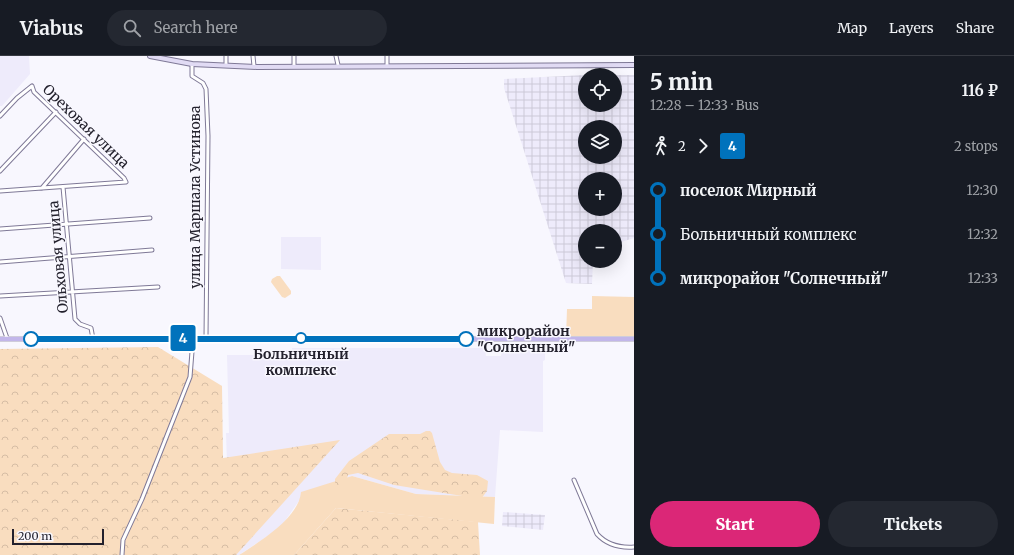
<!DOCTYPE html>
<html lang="en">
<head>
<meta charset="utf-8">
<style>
  :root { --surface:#171b24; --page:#242831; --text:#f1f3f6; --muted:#9ea1a6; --line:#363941; --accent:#db2777 }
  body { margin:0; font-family:Merriweather,serif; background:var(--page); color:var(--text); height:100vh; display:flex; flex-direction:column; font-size:15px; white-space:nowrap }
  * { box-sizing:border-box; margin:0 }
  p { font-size:13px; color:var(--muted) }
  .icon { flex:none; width:22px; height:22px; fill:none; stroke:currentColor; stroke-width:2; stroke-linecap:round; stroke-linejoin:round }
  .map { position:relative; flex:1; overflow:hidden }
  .panel { display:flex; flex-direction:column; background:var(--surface); width:380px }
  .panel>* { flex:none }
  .badge { padding:0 8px; border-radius:3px; font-size:14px; line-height:26px }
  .controls { position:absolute; left:578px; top:12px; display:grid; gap:8px }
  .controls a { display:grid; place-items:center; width:44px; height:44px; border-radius:50%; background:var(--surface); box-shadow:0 4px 16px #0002; font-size:20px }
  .scale { position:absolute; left:12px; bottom:10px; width:92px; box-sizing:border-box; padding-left:4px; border:2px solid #23212d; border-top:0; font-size:11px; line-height:14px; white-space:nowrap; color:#23212d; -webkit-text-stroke:3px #f8f7fe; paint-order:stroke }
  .map>.badge { position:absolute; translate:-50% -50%; box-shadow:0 0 0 2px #fff }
  .legs { display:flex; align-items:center; gap:6px; height:44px; padding:0 16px; font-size:13px }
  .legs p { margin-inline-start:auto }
  .overview { display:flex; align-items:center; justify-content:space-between; height:68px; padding:0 16px }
  h1 { font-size:22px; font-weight:800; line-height:30px }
  .primary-button { display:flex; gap:8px; margin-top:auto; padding:8px 16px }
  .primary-button a { flex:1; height:46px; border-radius:24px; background:var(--accent); color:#fff; font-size:16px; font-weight:800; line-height:46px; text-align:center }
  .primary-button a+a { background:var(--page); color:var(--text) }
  ul { padding:0 16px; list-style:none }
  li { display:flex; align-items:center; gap:14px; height:44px; font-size:15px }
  li i { display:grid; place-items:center; width:6px; height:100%; margin:0 5px; background:currentColor }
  li i::after { content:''; width:10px; height:10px; margin:-5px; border:3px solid; border-radius:50%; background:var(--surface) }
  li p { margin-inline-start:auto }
  li:first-child i { background:linear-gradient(#0000 50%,currentColor 0) }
  li:last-child i { background:linear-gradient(currentColor 50%,#0000 0) }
  header { display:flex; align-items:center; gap:24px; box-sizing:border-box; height:56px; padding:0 20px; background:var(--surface); border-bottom:1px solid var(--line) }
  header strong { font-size:19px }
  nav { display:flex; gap:22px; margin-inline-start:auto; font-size:14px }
  .search { width:280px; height:36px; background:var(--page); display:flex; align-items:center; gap:10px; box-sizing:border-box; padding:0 14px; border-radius:22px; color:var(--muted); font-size:15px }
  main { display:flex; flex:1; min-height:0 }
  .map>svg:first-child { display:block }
  .built { fill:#eeebfb }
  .industrial { fill:url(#industrial-grid); fill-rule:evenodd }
  .grass { fill:#f9ddbf }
  .forest { fill:url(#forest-crowns) }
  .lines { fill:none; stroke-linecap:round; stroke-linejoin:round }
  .minor-casing { stroke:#7f7997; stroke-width:5 }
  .secondary-casing { stroke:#7f7997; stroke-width:6 }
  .primary-casing { stroke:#d3d3d5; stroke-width:6 }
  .minor { stroke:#fff; stroke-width:3 }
  .secondary { stroke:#e1dbf4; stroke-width:4 }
  .primary { stroke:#c2b6ea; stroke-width:4.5 }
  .line-1-casing { stroke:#fff; stroke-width:9 }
  .line-1 { stroke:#0072bc; stroke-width:6 }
  .stop-1-dot { fill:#fff; stroke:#0072bc; stroke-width:2 }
  .labels { text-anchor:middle; stroke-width:3; stroke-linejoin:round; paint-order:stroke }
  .street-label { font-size:14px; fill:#23212d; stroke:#f8f7fe }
  .stop-label { font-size:14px; font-weight:bold; fill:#23212d; stroke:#f8f7fe; text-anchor:start }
</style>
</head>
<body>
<header>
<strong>Viabus</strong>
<div class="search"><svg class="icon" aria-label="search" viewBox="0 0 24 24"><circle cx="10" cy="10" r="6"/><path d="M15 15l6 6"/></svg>Search here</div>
<nav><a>Map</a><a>Layers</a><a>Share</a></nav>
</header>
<main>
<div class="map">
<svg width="634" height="499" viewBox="0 0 634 499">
  <defs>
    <pattern id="industrial-grid" width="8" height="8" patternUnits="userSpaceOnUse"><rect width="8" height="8" fill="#eeebfb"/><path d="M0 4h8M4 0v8" fill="none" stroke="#ccc9d7"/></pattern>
    <pattern id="forest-crowns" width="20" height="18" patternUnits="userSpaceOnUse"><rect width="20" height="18" fill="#f9ddbf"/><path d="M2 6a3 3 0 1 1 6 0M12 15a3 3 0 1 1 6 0" fill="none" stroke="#d5bda4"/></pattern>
  </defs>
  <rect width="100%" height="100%" fill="#f8f7fe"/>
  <path class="built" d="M0,0H29L30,18L2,50H0Z
    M281,181H321V214L281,213Z
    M292,292H485L486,300H501L502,293L545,294V304L543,305V376L500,374L495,441L416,438L352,420L301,442L280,472L239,499H230L226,377H229L227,299H279V294H292Z"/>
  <path class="industrial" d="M585,19V49H615V19H597H634V182L615,188V175H585V205H593L592,228L566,227L504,32V23ZM585,71H615V101H585ZM585,123H615V153H585Z
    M503,456L545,459L543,474L502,470Z"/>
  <path class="grass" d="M277,220H280L291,235V238L285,242L282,241L271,226L272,223Z
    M592,240L634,241V280L566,281L567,253H592Z
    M352,420L416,438L495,441L494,468L336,452L294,499H239C259,486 299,462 301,436Z"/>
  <path class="forest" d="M158,291L222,330L223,402L340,384L236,499H0V293Z
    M426,375H430L432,377L440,406L445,414L452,417L477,419L488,425L487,435L481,443L394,429L358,417L348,419L344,431L340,432L335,429V423L349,405L389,378H420Z
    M336,452L478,466L480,499H294Z"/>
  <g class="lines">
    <defs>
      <path id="minor" d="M226,0V9
        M253,0L254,10
        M294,0V10
        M336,0L338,9
        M387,0V10
        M192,8V20L203,27L206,33L208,80L206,282
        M0,60L17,42L32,30L34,36L124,122L126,126L0,135
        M0,115L56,56
        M63,131L75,263L80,268L91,272L93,283
        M42,132L84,83
        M0,173L150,162
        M0,206L152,194
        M0,240L158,231
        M0,262L7,282
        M574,424L597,478C607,489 620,492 634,491
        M122,499L123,484L142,443L190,321L193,283"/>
      <path id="secondary" d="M150,0L192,8L257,11L634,9"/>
      <path id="primary" d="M0,283H634"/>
    </defs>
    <use href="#minor" class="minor-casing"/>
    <use href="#secondary" class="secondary-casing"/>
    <use href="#primary" class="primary-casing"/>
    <use href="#minor" class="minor"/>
    <use href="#secondary" class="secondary"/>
    <use href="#primary" class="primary"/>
  </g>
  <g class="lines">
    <defs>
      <path id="line-1" d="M31,283H466"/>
    </defs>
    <use href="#line-1" class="line-1-casing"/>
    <use href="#line-1" class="line-1"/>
  </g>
  <g class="stop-1-dot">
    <circle cx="301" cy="282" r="5"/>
    <circle cx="31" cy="283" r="7"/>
    <circle cx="466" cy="283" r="7"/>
  </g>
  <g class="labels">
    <g class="street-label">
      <text transform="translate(86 70) rotate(44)" y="5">Ореховая улица</text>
      <text transform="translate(195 141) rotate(-90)" y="5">улица Маршала Устинова</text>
      <text transform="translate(58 201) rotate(-95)" y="5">Ольховая улица</text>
    </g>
    <g class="stop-label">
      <text x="477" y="280">микрорайон<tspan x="477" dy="16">"Солнечный"</tspan></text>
      <text x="301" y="303" text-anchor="middle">Больничный<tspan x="301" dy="16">комплекс</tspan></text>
    </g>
  </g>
</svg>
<div class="controls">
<a><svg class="icon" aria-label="locate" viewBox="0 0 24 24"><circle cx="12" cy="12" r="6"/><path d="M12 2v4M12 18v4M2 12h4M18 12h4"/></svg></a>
<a><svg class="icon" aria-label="layers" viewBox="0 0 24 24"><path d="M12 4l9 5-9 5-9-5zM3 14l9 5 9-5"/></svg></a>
<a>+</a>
<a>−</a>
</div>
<div class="scale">200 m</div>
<b class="badge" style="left:183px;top:282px;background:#0072bc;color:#fff">4</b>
</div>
<section class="panel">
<div class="overview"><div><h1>5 min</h1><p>12:28 – 12:33 · Bus</p></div><b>116 ₽</b></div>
<div class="legs"><svg class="icon" aria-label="walk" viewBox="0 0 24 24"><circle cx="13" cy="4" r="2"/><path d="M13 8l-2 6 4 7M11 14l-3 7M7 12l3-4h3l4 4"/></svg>2<svg class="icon" aria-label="forward" viewBox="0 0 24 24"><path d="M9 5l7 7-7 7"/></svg><b class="badge" style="background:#0072bc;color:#fff">4</b><p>2 stops</p></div>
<ul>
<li><i style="color:#0072bc"></i><b>поселок Мирный</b><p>12:30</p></li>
<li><i style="color:#0072bc"></i><span>Больничный комплекс</span><p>12:32</p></li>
<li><i style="color:#0072bc"></i><b>микрорайон &quot;Солнечный&quot;</b><p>12:33</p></li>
</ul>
<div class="primary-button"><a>Start</a><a>Tickets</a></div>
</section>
</main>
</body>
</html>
